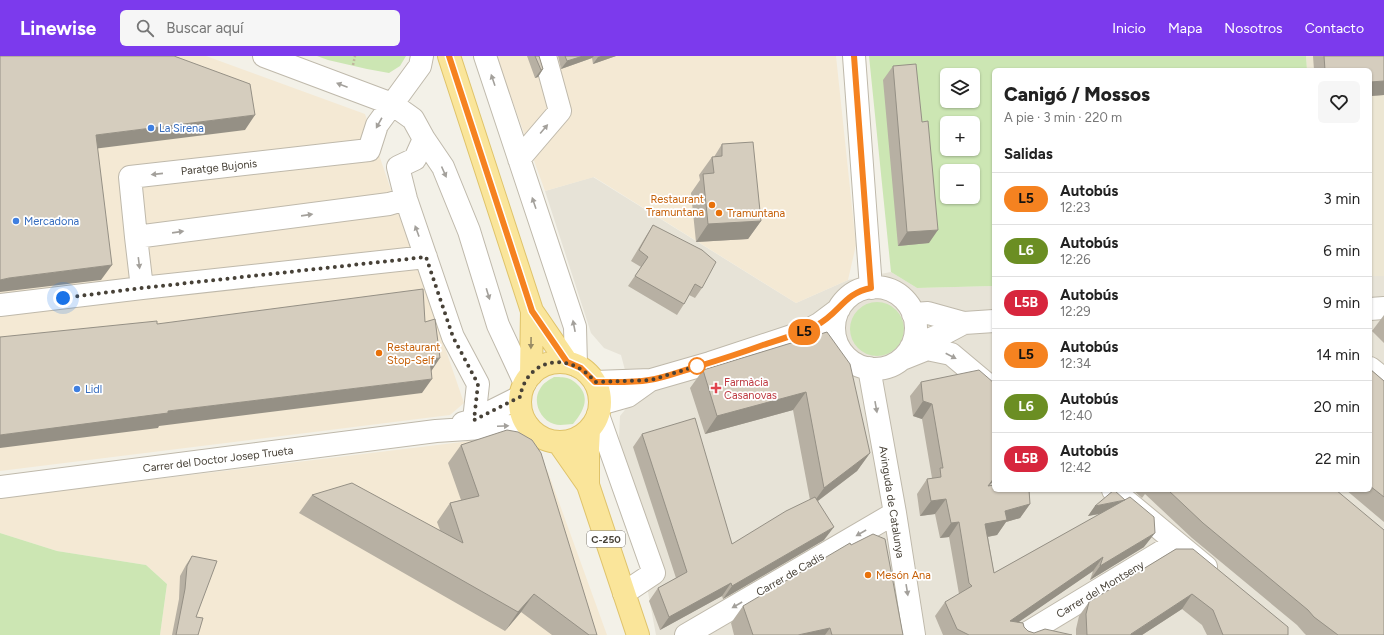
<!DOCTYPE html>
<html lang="es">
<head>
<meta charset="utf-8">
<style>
  :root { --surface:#fff; --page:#f6f6f6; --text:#222; --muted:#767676; --line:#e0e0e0; --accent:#7c3aed }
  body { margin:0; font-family:Figtree,sans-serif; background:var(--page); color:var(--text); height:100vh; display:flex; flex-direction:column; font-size:15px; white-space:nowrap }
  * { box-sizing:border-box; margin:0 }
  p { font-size:13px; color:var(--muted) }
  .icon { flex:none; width:22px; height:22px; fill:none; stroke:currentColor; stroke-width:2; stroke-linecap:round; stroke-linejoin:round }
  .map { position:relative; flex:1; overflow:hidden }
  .drawer { position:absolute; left:992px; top:12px; width:380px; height:424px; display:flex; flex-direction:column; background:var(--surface); border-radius:6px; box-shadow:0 1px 3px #0004 }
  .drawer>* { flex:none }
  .badge { padding:0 8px; border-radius:13px; font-size:14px; line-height:26px }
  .buttons { position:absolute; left:940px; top:12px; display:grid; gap:8px }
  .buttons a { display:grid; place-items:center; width:40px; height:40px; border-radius:6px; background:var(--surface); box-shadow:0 1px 3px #0004; font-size:20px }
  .you { position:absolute; width:20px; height:20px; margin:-10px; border:3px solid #fff; border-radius:50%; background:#1a73e8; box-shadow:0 0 0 6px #1a73e833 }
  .map>.badge { position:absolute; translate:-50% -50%; box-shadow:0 0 0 2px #fff }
  h2 { padding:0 12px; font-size:15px; line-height:36px }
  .round { display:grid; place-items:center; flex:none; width:42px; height:42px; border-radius:6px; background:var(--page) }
  .summary { display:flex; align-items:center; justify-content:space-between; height:68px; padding:0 12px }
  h1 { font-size:19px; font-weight:800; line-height:30px }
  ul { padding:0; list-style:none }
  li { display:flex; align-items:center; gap:12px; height:52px; padding:0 12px; border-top:1px solid var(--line) }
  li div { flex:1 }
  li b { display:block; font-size:15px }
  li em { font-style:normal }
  li .badge { min-width:44px; font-weight:700; text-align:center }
  header { display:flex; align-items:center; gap:24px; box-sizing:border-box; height:56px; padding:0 20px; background:var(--accent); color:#fff }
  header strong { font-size:19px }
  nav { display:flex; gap:22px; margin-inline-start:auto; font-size:14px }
  .search { width:280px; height:36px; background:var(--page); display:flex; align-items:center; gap:10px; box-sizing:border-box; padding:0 14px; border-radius:6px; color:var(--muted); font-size:15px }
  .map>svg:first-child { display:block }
  .residential { fill:#e7e3d7 }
  .commercial { fill:#f4e9d4 }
  .education { fill:#ece6d3 }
  .green { fill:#cce6b3; fill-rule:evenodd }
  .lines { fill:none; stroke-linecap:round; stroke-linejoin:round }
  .minor-casing { stroke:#bfb9ab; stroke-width:24 }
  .major-casing { stroke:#dfc36a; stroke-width:24 }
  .path { stroke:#c0b69d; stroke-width:2.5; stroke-dasharray:2 2; stroke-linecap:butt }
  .minor { stroke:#fff; stroke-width:22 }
  .major { stroke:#fae59a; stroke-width:22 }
  .wall { fill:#b7b0a3 }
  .shaded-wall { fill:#959085 }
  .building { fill:#d5cdbe; stroke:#959085 }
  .oneway { fill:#a3a09b }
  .oneway2 { fill:#988b64 }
  .line-casing { stroke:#fff; stroke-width:9 }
  .line { stroke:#f58220; stroke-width:6 }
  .walk { stroke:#474137; stroke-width:4; stroke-dasharray:0 7.2 }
  .shop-dot { fill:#3f7fe0; stroke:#fff; stroke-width:1.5 }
  .food-dot { fill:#e8710a; stroke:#fff; stroke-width:1.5 }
  .stop-dot { fill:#fff; stroke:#f58220; stroke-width:2 }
  .health-dot { fill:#e0444e; stroke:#fff; stroke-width:1.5 }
  .labels { text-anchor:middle; stroke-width:3.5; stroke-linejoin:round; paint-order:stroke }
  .shield { fill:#fff; stroke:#7e7a73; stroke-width:1 }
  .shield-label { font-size:10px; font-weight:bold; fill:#474137 }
  .shop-label { font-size:11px; fill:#366cbe; stroke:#fff; text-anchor:start }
  .street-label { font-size:11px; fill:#474137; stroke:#fff }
  .food-label { font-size:11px; fill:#c56008; stroke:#fff; text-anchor:start }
  .health-label { font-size:11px; fill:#be3a42; stroke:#fff; text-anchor:start }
</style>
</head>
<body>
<header>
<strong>Linewise</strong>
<div class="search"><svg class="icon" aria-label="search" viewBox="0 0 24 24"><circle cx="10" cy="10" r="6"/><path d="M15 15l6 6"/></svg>Buscar aquí</div>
<nav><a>Inicio</a><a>Mapa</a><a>Nosotros</a><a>Contacto</a></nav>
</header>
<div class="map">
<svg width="1384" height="579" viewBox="0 0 1384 579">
  <rect width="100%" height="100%" fill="#f3f1e8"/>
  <path class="residential" d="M593,121L796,247L848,224L891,216L917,232L994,230V434H1370V220H1384V579H656L619,381L620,360L633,344L621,299L604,292L591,277L545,135Z"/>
  <path class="commercial" d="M0,0H206L365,58L464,347L450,359L0,415Z
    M496,0H836L856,189L848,224L796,247L594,121L545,135Z
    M503,381L532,394L548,416L607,579H160L167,528L146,509L57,495L0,477V442Z"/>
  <path class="education" d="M1306,0H1384V220H1370V14H1307Z"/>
  <path class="green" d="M317,0H406L400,10L389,17L367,13L328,4Z
    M869,0H1306L1307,14H994V230L917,232L891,216ZM947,19H973V45H947ZM947,67H973V93H947ZM947,115H973V141H947Z
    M850 273a27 27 0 1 1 54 0a27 27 0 1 1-54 0Z
    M554,321C558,321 564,321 567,322C571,323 575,326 578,329C591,342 583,356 573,368C567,368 560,370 554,368C540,364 532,345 540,333C543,327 549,324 554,321Z
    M0,477L57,495L146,509L167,528L160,579H0Z"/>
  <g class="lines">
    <defs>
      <path id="minor" d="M264,0L392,48L413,63L424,83L415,103L398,111L406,143L453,281L478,328L474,364
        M485,0L575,271L576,309
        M854,0L871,232
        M424,83L443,111L469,175L498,269L525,327
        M519,103L560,55L545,0
        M406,143L389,148L136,181L130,121L369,94L377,69L420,10L422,0
        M136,181L142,232
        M834 272a41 41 0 1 1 82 0a41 41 0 1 1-82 0Z
        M0,249L142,232L426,201
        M1370,253L1384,252
        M913,258L928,257L964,267L994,265
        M911,291L945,277L964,267
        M902,303L927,293L951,298L994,334
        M869,312L895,457L914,579
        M1370,312L1384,323
        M595,326L651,324L710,307L804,276L819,268L839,253
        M600,348L628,340L649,325
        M598,359L654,517L624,537
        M463,367L474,364L520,341
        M0,431L436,375L527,369
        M1113,434L1206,511
        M686,579L895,457
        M1024,579L1176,487"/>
      <path id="major" d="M449,0L532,255L567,306
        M520 346a40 40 0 1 1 80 0a40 40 0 1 1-80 0Z
        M531,319L532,255
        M589,374L588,392V429L638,579
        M558,386L588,429"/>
    </defs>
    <use href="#minor" class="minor-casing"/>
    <use href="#major" class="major-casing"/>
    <path class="path" d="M353,9L355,0"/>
    <use href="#minor" class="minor"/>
    <use href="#major" class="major"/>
  </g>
  <path class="wall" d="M527,0H539L543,13L538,21L535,22Z
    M558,0H616L593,8L592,2L561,13Z
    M1313,0H1384V39L1370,40V14H1314Z
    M893,10L922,66L929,187L898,190L883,24Z
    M722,88L761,165L748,183L696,186L691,137L700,124L699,119L712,101H714Z
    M653,169L702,232L695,242L689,239L684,248L677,259L628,230L641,211L631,205L646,180Z
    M1384,259V287L1372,275Z
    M827,276L870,397L857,415L818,445L824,484L723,543L722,540L660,574L649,545L658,532L676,522L633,391L642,378L732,488L810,444L793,354L705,378L690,332L703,314Z
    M1370,313L1384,325V466L1346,434H1370Z
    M921,326L990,430L1030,448L1020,462L1006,466L997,479L988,481L994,517L1100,458L1088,460L1095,450L1144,491L1090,524L1093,515L1018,566L1028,575L1034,577L1072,579H943L935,560L945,546L959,538L949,481L940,482L935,458L920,460L917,438L927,423L932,422L922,363L913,360L910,340Z
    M461,389L597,579H552L521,556L505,575L299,457L312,439L440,474L437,466L450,447L461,444L448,407Z
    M1133,434H1336L1384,579H1306L1304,577L1297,569L1192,482L1145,438L1142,442Z
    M1176,493L1288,579H1207L1202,569L1182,553L1142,579H1076V573L1079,560L1089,546Z
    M192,500L196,561L198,579H172L179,543L180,520L186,509Z
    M743,550L903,579H734L731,567Z"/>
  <path class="shaded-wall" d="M583,0H594L592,2L561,13L567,5Z
    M601,0H616L593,8L598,1Z
    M543,13L538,21L535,22L541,14Z
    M1384,25V39L1370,40V26Z
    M255,59L245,74L85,94L96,79Z
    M761,165L748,183L696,186L708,168Z
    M938,174L929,187L898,190L907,176Z
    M112,209L101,224L0,236V224L9,222Z
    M440,302L430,317V303Z
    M432,323L422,337L159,370L158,372L0,392V379L168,355Z
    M806,336L793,354L705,378L717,360Z
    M923,345L932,348L922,363L913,360Z
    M870,397L857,415L811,450L824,432Z
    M994,422V424L978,444L988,430Z
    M946,443L935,458L920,460L931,445Z
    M1125,444L1118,454L1088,460L1095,450Z
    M1030,448L1020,462L1006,466L997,479L975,483L985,468L1005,455Z
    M959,466L949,481L940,482L951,467Z
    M834,471L824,484L723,543L732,530Z
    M1155,477L1144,491L1090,524L1100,510Z
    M1103,501L1093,515L1000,579L1010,565Z
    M731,527L722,540L660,574L669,561Z
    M534,538L521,556L505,575L518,556Z
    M1192,538L1182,553L1142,579H1130Z
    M830,572L825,579H798Z"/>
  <path class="building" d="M0,0H174L250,28L255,59L96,79L112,209L9,222L0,224Z
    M535,0H539L543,13L541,14Z
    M565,0H583L567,5Z
    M1324,0H1384V25L1370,26V14H1325Z
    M916,8L922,66L928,65L938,174L907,176L893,10Z
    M753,86L761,165L708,168L703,118L714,117L712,101L722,100V88Z
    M653,169L702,194L716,206L702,232L695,228L684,248L635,220L648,201L639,194Z
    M423,233L425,266L435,263L440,302L430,303L432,323L168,355V357L0,379V281L157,265V268Z
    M827,276L850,308L870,397L824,432L806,336L717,360L703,314Z
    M1370,313L1384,325V441L1370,430Z
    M979,314L994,327V422L988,430L994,429V434H1029L1030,448L1005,455L1007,464L985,468L994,517L1130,441L1154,461L1155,477L1100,510L1103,501L1010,565L1023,567L1024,571L1028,575L1034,577L1045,573L1072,579H969L957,573L945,546L972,530L969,527L959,466L951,467L946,443L931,445L927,423L941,421L940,412H943L932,348L923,345L921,326Z
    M695,362L732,488L786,455L815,441L834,471L732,530L731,527L669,561L658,532L687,516L642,378Z
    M507,374L518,376L532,384L541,397L597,579H589L534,538L518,556L312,439L352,427L463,487L450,447L479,440L461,389Z
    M1114,434L1125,444L1095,450Z
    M1168,434H1336L1384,474V579H1338L1314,561L1308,554L1203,467Z
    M873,478L885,483L903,579H832L830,572L798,579H753L743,550L850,487L851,489Z
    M1176,493H1193L1288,571V579H1223L1213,554L1192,538L1131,578V579H1087L1086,558L1089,546Z
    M192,500L217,505L196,561L203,562L198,579H176L185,533L187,510Z"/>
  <defs><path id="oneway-solid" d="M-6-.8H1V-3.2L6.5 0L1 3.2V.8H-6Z"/></defs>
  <g class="oneway">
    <use href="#oneway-solid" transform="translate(493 24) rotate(-109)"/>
    <use href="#oneway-solid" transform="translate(342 29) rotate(-159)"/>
    <use href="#oneway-solid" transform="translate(379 67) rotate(119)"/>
    <use href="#oneway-solid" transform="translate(544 73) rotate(-50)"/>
    <use href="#oneway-solid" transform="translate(444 116) rotate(66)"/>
    <use href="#oneway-solid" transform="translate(157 118) rotate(174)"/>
    <use href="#oneway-solid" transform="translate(534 147) rotate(-109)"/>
    <use href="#oneway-solid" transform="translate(307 159) rotate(-8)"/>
    <use href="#oneway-solid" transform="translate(417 175) rotate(-110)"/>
    <use href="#oneway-solid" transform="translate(178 176) rotate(-8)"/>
    <use href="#oneway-solid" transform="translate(139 207) rotate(83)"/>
    <use href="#oneway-solid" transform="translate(488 238) rotate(73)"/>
    <use href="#oneway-solid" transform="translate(574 270) rotate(-101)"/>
    <use href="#oneway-solid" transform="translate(951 300) rotate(27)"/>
    <use href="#oneway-solid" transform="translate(876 351) rotate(80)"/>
    <use href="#oneway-solid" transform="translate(503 370) rotate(-3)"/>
    <use href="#oneway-solid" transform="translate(861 477) rotate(150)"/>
    <use href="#oneway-solid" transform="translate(907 534) rotate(81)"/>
    <use href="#oneway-solid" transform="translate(737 549) rotate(150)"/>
  </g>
  <use class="oneway2" href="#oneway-solid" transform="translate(531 287) rotate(91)"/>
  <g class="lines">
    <defs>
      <path id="line" d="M449,0L532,255L567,306L581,312L595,326C613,326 632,327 649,324C665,322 681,315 696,311C719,304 741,297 763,289C781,283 800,278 817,269C839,258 844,237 871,232L854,0"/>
    </defs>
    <use href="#line" class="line-casing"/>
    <use href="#line" class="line"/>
    <path class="walk" d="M63,242L142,232L426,201L453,281L478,328L474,364L520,341C527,301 571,295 595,326L651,324L697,310"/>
  </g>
  <g class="shop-dot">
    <circle cx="151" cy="72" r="4"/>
    <circle cx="16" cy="165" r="4"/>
    <circle cx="77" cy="333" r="4"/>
  </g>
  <g class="food-dot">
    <circle cx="712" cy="149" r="4"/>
    <circle cx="719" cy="157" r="4"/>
    <circle cx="379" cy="297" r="4"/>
    <circle cx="868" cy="519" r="4"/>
  </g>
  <circle class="stop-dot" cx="697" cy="310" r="8"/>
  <path class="health-dot" d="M714 326h4v4h4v4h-4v4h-4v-4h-4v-4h4z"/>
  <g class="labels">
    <rect class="shield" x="587" y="475" width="38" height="16" rx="3"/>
    <g class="shield-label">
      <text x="606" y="487">C-250</text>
    </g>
    <g class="shop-label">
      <text x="159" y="76">La Sirena</text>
      <text x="24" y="169">Mercadona</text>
      <text x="85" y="337">Lidl</text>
    </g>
    <g class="street-label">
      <text transform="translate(219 111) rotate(-6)" y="4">Paratge Bujonis</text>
      <text transform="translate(218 403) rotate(-7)" y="4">Carrer del Doctor Josep Trueta</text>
      <text transform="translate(892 446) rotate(81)" y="4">Avinguda de Catalunya</text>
      <text transform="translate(790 518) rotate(-30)" y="4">Carrer de Cadis</text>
      <text transform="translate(1100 533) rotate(-31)" y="4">Carrer del Montseny</text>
    </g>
    <g class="food-label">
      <text x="704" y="147" text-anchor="end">Restaurant<tspan x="704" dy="13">Tramuntana</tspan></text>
      <text x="727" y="161">Tramuntana</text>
      <text x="387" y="295">Restaurant<tspan x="387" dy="13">Stop-Self</tspan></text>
      <text x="876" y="523">Mesón Ana</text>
    </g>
    <g class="health-label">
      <text x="724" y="330">Farmàcia<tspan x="724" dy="13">Casanovas</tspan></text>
    </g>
  </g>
</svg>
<div class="buttons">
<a><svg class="icon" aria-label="layers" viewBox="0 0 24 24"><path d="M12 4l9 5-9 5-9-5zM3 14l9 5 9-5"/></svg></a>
<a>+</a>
<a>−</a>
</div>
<div class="you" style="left:63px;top:242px"></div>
<b class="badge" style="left:804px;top:276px;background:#f58220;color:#111">L5</b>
<section class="drawer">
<div class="summary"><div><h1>Canigó / Mossos</h1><p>A pie · 3 min · 220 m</p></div><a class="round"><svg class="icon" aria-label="heart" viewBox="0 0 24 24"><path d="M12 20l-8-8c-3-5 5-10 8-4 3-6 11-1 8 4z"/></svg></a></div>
<h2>Salidas</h2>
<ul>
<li><span class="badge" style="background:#f58220;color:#111">L5</span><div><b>Autobús</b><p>12:23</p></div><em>3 min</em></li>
<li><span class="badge" style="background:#6b8e23;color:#fff">L6</span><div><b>Autobús</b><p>12:26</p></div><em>6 min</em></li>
<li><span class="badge" style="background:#d7263d;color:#fff">L5B</span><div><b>Autobús</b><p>12:29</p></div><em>9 min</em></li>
<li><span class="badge" style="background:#f58220;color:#111">L5</span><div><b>Autobús</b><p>12:34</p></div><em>14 min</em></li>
<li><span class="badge" style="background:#6b8e23;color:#fff">L6</span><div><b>Autobús</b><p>12:40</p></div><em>20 min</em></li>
<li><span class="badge" style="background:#d7263d;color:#fff">L5B</span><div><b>Autobús</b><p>12:42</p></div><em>22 min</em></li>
</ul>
</section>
</div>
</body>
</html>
